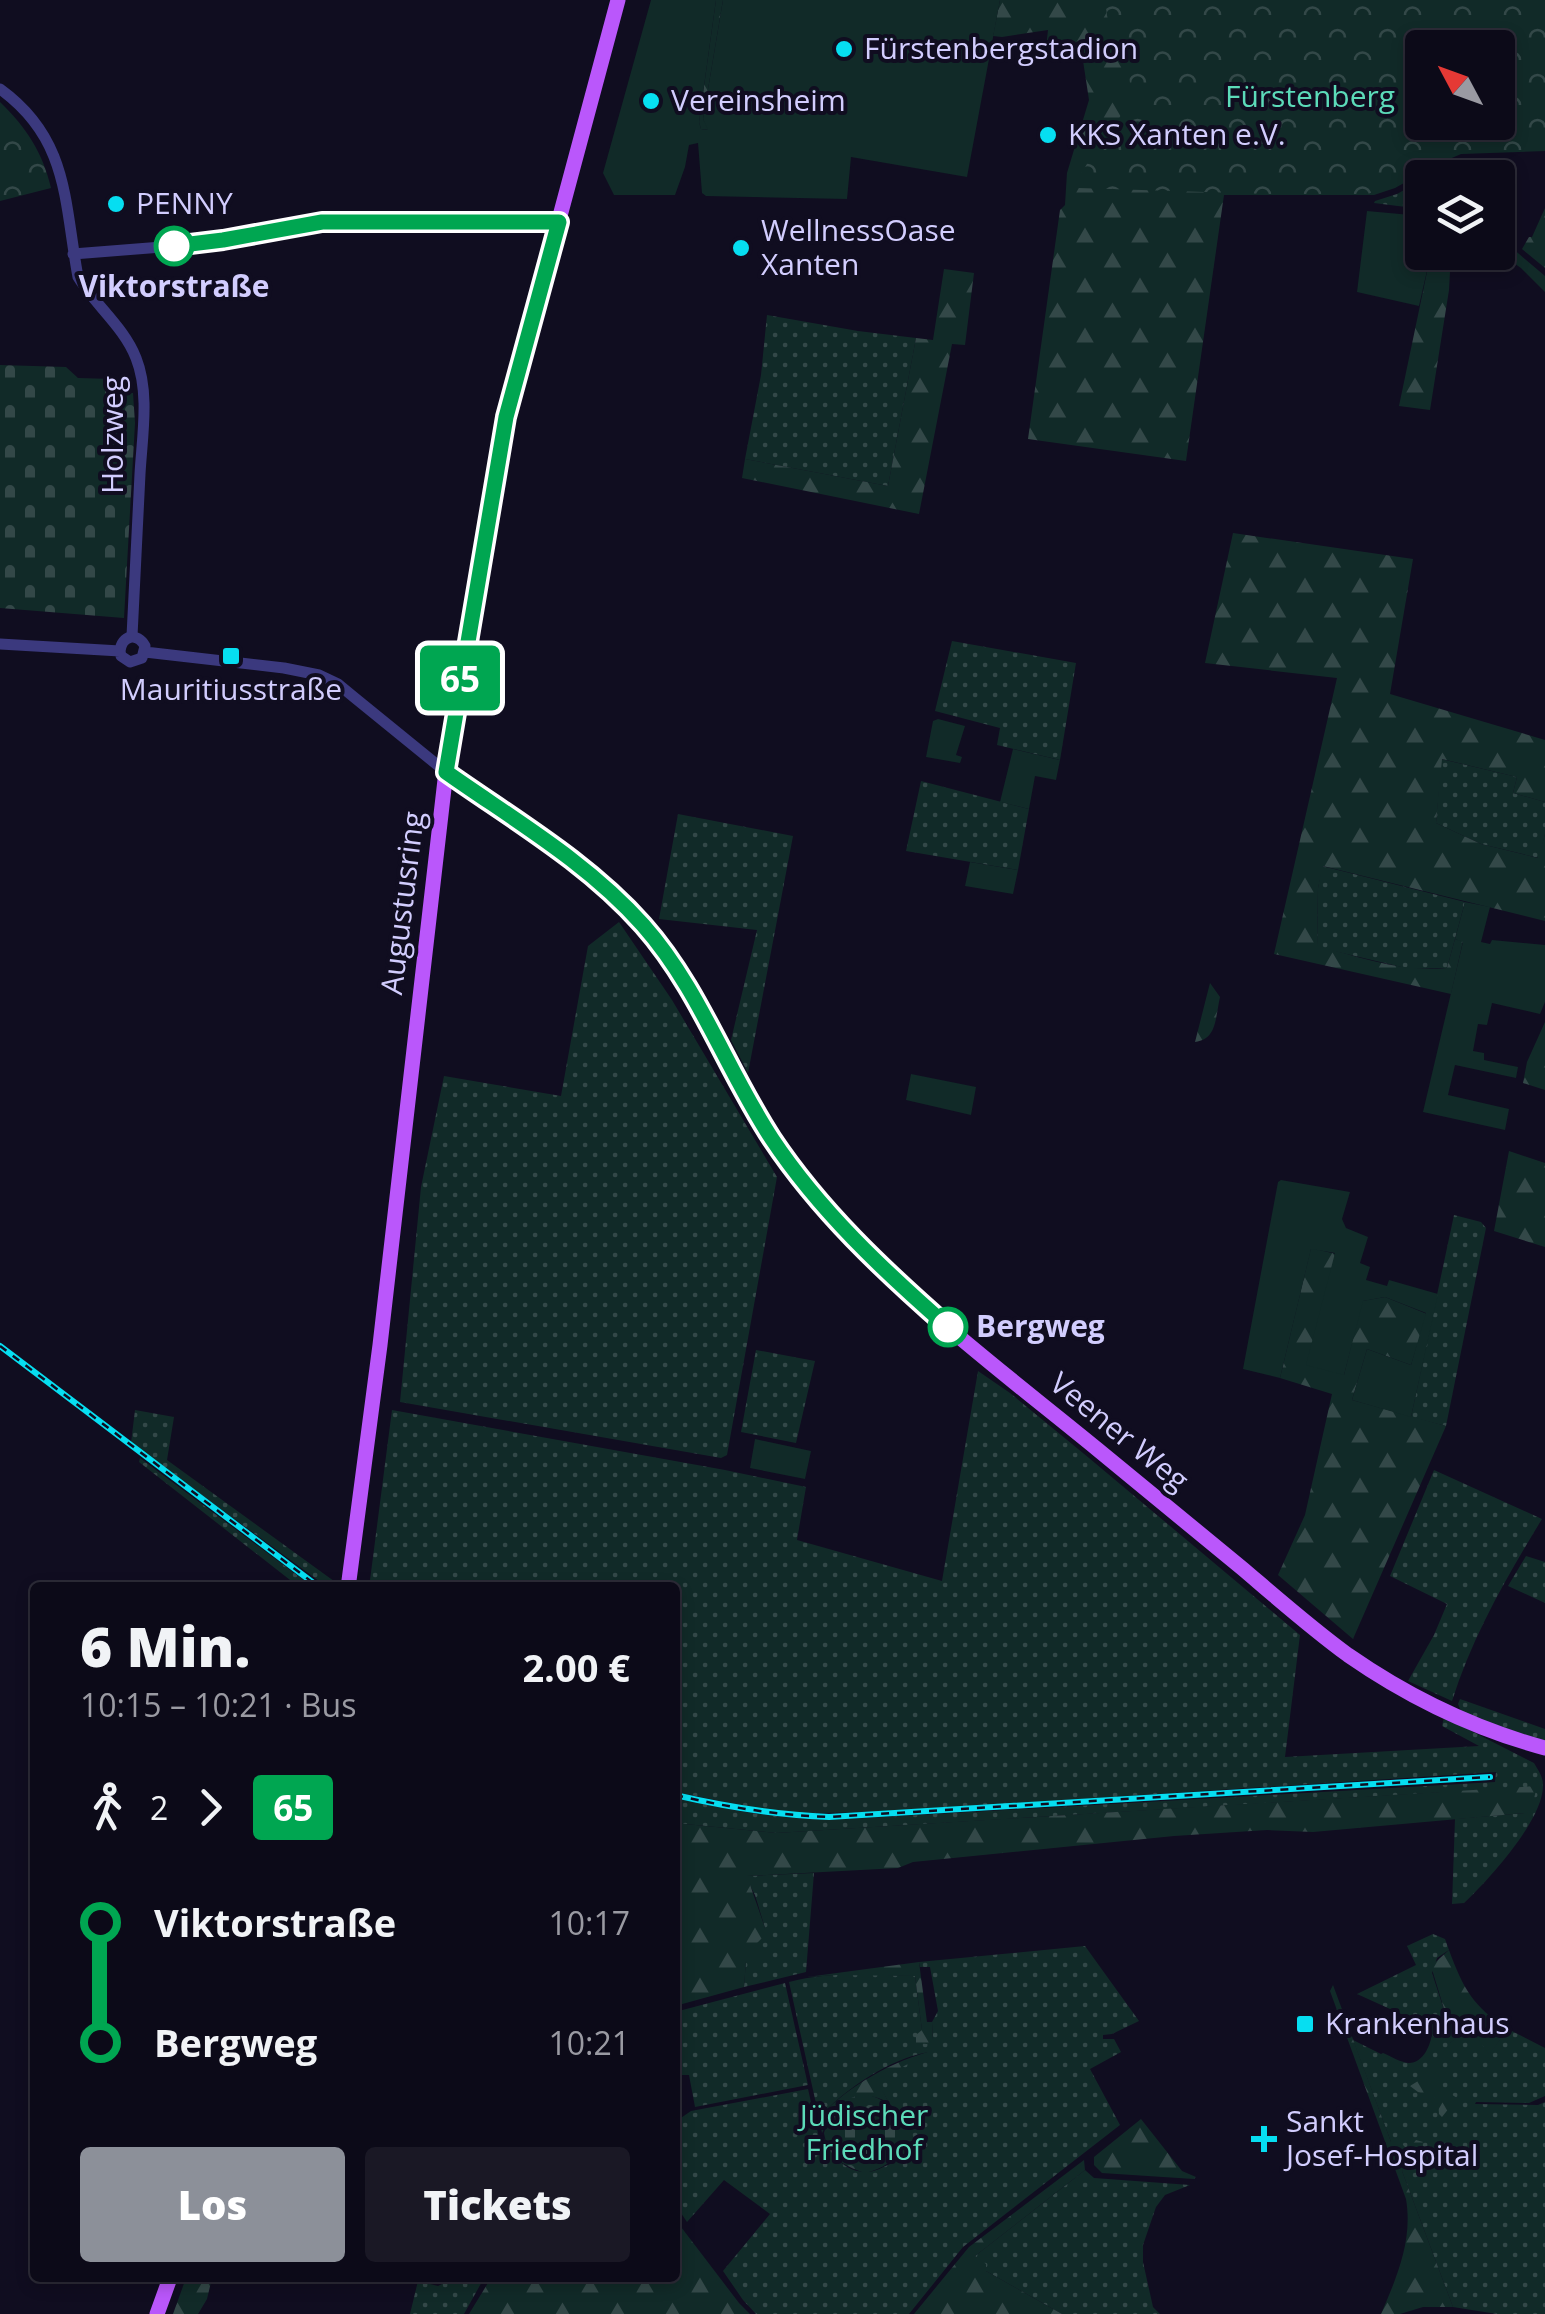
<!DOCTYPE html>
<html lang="de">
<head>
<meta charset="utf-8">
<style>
  :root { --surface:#0c0a18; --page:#1a1825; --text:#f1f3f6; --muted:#9a9aa2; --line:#2c2b37; --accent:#8c9099 }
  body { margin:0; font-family:"Open Sans",sans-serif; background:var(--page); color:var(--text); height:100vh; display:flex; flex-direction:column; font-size:38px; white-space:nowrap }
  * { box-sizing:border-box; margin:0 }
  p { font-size:32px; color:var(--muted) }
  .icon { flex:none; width:55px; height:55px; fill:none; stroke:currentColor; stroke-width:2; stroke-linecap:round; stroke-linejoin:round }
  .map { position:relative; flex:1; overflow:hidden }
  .panel { position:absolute; left:30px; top:1582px; width:650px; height:700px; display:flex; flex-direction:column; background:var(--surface); border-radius:10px; box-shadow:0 5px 15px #0003,0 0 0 2px var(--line) }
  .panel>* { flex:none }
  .badge { padding:0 20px; border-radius:8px; font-size:35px; line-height:65px }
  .needle { width:65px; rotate:311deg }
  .tools { position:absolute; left:1405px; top:30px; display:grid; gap:20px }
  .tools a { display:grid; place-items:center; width:110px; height:110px; border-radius:10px; background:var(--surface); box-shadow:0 5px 15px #0003,0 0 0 2px var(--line); font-size:50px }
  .map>.badge { position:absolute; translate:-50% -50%; box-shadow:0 0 0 5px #fff }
  .legs { display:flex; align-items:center; gap:15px; height:110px; padding:0 50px; font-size:32px }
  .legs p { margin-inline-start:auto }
  .head { display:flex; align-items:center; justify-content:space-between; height:170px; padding:0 50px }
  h1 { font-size:55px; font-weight:800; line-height:75px }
  .primary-button { display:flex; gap:20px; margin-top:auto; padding:20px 50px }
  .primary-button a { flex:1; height:115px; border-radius:10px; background:var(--accent); color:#fff; font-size:40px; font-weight:800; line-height:115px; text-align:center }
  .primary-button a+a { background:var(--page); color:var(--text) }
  ul { padding:0 50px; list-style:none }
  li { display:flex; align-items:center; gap:35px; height:120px; font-size:38px }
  li i { display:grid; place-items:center; width:15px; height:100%; margin:0 12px; background:currentColor }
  li i::after { content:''; width:25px; height:25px; margin:-12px; border:8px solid; border-radius:50%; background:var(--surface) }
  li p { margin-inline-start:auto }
  li:first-child i { background:linear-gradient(#0000 50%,currentColor 0) }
  li:last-child i { background:linear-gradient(currentColor 50%,#0000 0) }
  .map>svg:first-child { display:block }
  .grass { fill:url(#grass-dots) }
  .forest { fill:url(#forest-firs) }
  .cemetery { fill:url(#cemetery-stones) }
  .park { fill:url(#park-crowns); fill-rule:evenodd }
  .garden { fill:#112a28 }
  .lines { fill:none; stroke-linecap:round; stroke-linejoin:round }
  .minor { stroke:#3b397e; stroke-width:11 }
  .major { stroke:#ba57fb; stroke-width:15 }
  .rail-casing { stroke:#06def1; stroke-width:6 }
  .rail { stroke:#100d20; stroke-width:2.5; stroke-dasharray:8; stroke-linecap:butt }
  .line-1-casing { stroke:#fff; stroke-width:22 }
  .line-1 { stroke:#00a651; stroke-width:15 }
  .poi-dot { fill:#06def1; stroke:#100d20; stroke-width:4 }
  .stop-1-dot { fill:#fff; stroke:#00a651; stroke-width:5 }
  .labels { text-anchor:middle; stroke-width:8; stroke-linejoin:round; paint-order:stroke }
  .poi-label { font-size:30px; fill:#d2cdfe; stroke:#100d20; text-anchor:start }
  .park-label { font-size:30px; fill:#5cdbb9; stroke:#100d20 }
  .stop-label { font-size:30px; font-weight:bold; fill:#d2cdfe; stroke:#100d20 }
  .street-label { font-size:30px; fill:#d2cdfe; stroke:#100d20 }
</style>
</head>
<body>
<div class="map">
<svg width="1545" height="2314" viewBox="0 0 1545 2314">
  <defs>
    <pattern id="grass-dots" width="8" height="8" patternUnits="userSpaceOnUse" patternTransform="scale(2.5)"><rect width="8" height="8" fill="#112a28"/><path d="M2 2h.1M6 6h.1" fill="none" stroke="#334848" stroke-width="1.8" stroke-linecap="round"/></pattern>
    <pattern id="forest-firs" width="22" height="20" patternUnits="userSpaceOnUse" patternTransform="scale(2.5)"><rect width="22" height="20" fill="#112a28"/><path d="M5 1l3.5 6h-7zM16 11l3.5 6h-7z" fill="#334848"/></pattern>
    <pattern id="cemetery-stones" width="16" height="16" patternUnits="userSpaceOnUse" patternTransform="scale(2.5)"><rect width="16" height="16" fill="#112a28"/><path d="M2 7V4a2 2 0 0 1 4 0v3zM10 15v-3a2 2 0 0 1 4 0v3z" fill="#334848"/></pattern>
    <pattern id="park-crowns" width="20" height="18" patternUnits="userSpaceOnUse" patternTransform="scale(2.5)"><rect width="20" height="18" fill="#112a28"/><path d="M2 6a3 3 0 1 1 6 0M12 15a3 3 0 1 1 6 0" fill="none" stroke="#334848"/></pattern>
  </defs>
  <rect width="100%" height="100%" fill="#100d20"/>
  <path class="grass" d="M1422,180V209L1374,203L1375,201L1397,194Z
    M767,315L858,331L916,338L888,486L745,459L761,375Z
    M952,641L1076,663L1060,760L997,745L1000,728L935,711Z
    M1441,759L1517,777L1513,793L1545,802V834L1539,858L1481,844L1436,823Z
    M921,781L1029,809L1018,870L906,851Z
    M678,814L793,836L748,1073L731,1040L757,930L659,919Z
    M1322,866L1465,902L1447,968L1410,969L1317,947L1318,888Z
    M619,922L672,1000L777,1177L727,1455L721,1458L400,1402L421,1187L444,1076L561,1096L588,946Z
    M1454,1215L1481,1222L1486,1228L1446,1426L1411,1417Z
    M756,1350L815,1361L796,1443L741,1432Z
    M978,1371L1010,1393L1089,1458L1300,1635L1285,1757L1479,1746L1442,1726L1444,1717L1534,1763C1538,1770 1543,1776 1543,1785C1544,1819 1488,1881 1464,1903L1452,1904L1455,1819L1525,1813L1446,1792L776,1833L675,1823V1798C727,1810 778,1819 832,1820L1495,1782L1496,1772L883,1812L818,1813L775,1812L675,1792V1588H369L392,1410L725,1470L806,1487L797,1540L942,1581Z
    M135,1410L174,1417L167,1460L338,1584L337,1587H327L131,1443Z
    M140,1458L313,1587H299L139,1462Z
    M1434,1470L1542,1519C1506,1578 1473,1635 1452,1701L1408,1681L1434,1635L1447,1604L1390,1576Z
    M1526,1556L1545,1562V1603L1508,1586Z
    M1460,1699L1545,1729V1741L1462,1714L1458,1704Z
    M814,1873L806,1972L744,1987L746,1960L765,1928L755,1895L745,1876Z
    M1433,1934L1445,1939L1449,1950L1437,1958L1432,1973L1448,2022L1450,2043L1470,2026L1489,2054L1508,2029L1545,2048V2096L1529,2103L1476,2102L1475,2104L1538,2105L1545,2102V2314H1497L1453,2307L1402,2171L1408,2151L1391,2142L1353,2040L1381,2054L1383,2053C1390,2056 1402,2063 1409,2063C1425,2063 1433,2040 1432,2028L1357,1994L1416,1965L1407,1946Z
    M1085,1946L1139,2021L1112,2034L1103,2035V2039H1114L1121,2052L1090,2069L1120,2125L963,2247L909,2314H756L743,2300L723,2271L770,2214L724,2180L687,2222L675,2204V2122L691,2111L808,2089L819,2138H824C831,2156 846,2172 866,2172C875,2172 883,2167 890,2164L895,2109L889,2103L876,2080L929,2052C889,2059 847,2088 819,2117L789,1982C830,1971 873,1975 915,1976L922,2030L933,2040L932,2022L938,2011L930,1967H920L919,1962Z
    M785,1983L808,2085L695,2107L689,2075H675V2012Z
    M1085,2170L1094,2178L1190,2185L1165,2195L1156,2207L1143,2245V2262L1153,2307L1160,2314H1062L986,2271L975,2256Z
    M454,2278H484L464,2314H410L418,2281L438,2286Z"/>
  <path class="forest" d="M716,0H723L703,119L709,130L701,129L699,122Z
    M1000,0H1318L1365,139L1420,174L1395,188L1374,195H1224L1186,461L1028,439L1060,210L1065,205L1067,173L1089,100L1082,54L1046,48L1048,30L1002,37L993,36Z
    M1545,208V268L1522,249L1529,237H1532Z
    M1498,240L1512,248L1545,276V292L1521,268L1498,252Z
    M1431,253H1451L1449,290L1430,410L1399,406Z
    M944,269L974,273L965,345L952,344L919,514L742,478L745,459L888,486L916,338L933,340Z
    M1233,533L1413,559L1390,694L1545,740V802L1513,793L1517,777L1442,759L1436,823L1481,844L1538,858L1545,834V921L1323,866L1318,888L1317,946C1360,957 1403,973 1447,968L1455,939L1463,941L1451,994L1274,954L1337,678L1205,663Z
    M1210,983L1220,997C1215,1019 1217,1039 1195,1042Z
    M1545,1022V1090L1523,1083L1527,1062Z
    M1509,1151L1545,1163V1247L1494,1231Z
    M1311,1248L1336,1254L1344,1375L1362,1301L1385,1297L1427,1314L1411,1365L1367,1349L1352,1400L1446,1426L1353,1639L1278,1575L1305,1515L1332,1394L1280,1378Z
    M1537,1786L1533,1803L1525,1813L1313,1832L1267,1830L1174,1836L913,1862L898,1868L747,1876L765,1928L764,1936L757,1943L762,1956L746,1961L744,1987L675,2006V1823L776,1833Z
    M1449,1950C1463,1988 1473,2007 1508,2029L1489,2055L1470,2027L1449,2044L1448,2022L1431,1966Z
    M919,1962L927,2022H932L933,2040L927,2044L916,2043V2035L922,2030L915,1976L836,1975L807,1977Z
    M1333,1985L1391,2142H1400L1408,2150L1416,2140L1423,2142L1402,2171L1453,2307H1423L1400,2314H1381C1397,2277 1413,2240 1406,2199L1330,1991Z
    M935,2050L877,2080L889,2103C854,2084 838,2104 822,2133L819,2117C850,2085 892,2061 935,2050Z
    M1439,2068L1443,2089L1457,2098L1442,2117L1439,2114L1438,2099L1418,2092L1410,2086Z
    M1141,2119L1182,2171L1196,2177L1194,2179L1102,2173L1094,2165V2157Z
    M1084,2160L1085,2170L975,2256L986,2264V2271L1062,2314H914L969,2247Z
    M678,2223L739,2303L750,2314H469L491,2278H675V2226Z
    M186,2278H212L207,2299L198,2314H173Z"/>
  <path class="cemetery" d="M0,365L66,367L78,378L111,379V390L133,393L135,423L124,618L0,608Z
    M864,2094C917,2105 919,2161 865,2173C842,2165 828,2157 824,2133C831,2111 841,2099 864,2094Z"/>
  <path class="park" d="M1106,0H1545V151L1461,154L1368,194H1268L1078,188L1076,185C1086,156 1127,121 1130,90C1133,63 1104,34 1106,0ZM1422,48H1498V122H1422Z
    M0,102C26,127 43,153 51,188L0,201Z"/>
  <path class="garden" d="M651,0H716L699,122L701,129L708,130L703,119L723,0H1000L967,177L851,157L847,199L706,196L702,193L698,143L689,145L685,167L675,195H614L603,173Z
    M1367,211L1422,216V252L1431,253L1419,306L1357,292Z
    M938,719L965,726L956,755L962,757L960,763L926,757L933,721Z
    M1013,749L1060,760L1056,780L1035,776L1029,809L1000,802Z
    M970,862L1018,870L1013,894L965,886Z
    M1465,902L1490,907L1481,942L1490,944L1492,940L1545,945V1002L1540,1014L1492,1003L1487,1025L1478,1024L1473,1051L1484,1053V1060L1518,1067L1516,1078L1455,1065L1448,1095L1509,1109L1505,1130L1423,1112L1463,942L1455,939Z
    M911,1074L976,1087L971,1115L906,1100Z
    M1281,1180L1350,1192L1342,1219L1346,1228L1368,1237L1360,1263L1370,1267L1366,1280L1387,1286L1389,1280L1438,1294L1411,1417L1352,1400L1367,1349L1411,1365L1426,1313L1385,1297L1363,1301L1344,1375L1306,1365L1335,1253L1311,1249L1280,1378L1243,1369L1278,1182Z
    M755,1439L811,1451L805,1479L750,1468Z"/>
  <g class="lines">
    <path class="minor" d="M0,89C69,139 64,201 78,277C95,305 124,327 136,358C150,393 142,437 140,474C137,528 135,582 132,636
      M73,254L200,244L322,222L468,220L559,223
      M0,644L120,651L121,656L130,662L142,658L145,646C137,632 122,635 120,651
      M145,652L284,668L319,675L338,684L355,698L446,772"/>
    <path class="major" d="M446,772C527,828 611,878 670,960C724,1034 752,1119 811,1192C893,1291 998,1368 1097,1449C1145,1489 1194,1529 1243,1569C1277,1598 1311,1628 1348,1655C1407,1696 1475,1729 1545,1748
      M348,1588L380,1345L449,745L506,417L618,0
      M157,2314L170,2278"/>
    <defs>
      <path id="rail" d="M0,1346L320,1588
        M675,1795C727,1807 775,1815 829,1817L1490,1777"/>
    </defs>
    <use href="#rail" class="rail-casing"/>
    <use href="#rail" class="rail"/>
  </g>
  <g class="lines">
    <defs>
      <path id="line-1" d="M174,246L223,240L322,222H559L506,417L446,772C514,820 587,862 643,925C699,988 726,1069 772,1139C820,1211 883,1270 948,1327"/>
    </defs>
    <use href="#line-1" class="line-1-casing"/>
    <use href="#line-1" class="line-1"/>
  </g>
  <g class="poi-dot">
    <circle cx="844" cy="49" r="10"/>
    <circle cx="651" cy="101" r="10"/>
    <circle cx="1048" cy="135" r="10"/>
    <circle cx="116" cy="204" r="10"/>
    <circle cx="741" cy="248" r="10"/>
    <rect x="221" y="646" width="20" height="20" rx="5"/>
    <rect x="1295" y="2014" width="20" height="20" rx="5"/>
    <path d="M1259 2124h10v10h10v10h-10v10h-10v-10h-10v-10h10z"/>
  </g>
  <g class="stop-1-dot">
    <circle cx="174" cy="246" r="18"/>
    <circle cx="948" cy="1327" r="18"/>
  </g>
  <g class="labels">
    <g class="poi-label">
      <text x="864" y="59">Fürstenbergstadion</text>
      <text x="671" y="111">Vereinsheim</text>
      <text x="1068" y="145">KKS Xanten e.V.</text>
      <text x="136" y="214">PENNY</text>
      <text x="761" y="241">WellnessOase<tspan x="761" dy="34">Xanten</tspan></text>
      <text x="231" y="700" text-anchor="middle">Mauritiusstraße</text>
      <text x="1325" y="2034">Krankenhaus</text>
      <text x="1286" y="2132">Sankt<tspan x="1286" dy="34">Josef-Hospital</tspan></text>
    </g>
    <g class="park-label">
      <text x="1310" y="107">Fürstenberg</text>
      <text x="864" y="2126">Jüdischer<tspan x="864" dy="34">Friedhof</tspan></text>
    </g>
    <g class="stop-label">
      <text x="174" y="297">Viktorstraße</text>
      <text x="976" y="1337" text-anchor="start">Bergweg</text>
    </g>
    <g class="street-label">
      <text transform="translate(113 435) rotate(-90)" y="10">Holzweg</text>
      <text transform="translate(403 903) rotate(-83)" y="10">Augustusring</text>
      <text transform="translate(1119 1432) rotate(39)" y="10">Veener Weg</text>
    </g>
  </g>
</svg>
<div class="tools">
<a><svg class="needle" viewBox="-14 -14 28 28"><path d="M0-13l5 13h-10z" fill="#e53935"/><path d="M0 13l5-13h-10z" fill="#9a9aa2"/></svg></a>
<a><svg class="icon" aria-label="layers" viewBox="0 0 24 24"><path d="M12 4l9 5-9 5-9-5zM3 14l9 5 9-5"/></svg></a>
</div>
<b class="badge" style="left:460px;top:678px;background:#00a651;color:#fff">65</b>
<section class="panel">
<div class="head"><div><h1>6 Min.</h1><p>10:15 – 10:21 · Bus</p></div><b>2.00 €</b></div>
<div class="legs"><svg class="icon" aria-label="walk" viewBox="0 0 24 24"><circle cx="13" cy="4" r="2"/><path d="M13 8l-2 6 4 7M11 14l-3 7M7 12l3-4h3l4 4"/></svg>2<svg class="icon" aria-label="forward" viewBox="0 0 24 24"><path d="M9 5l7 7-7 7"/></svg><b class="badge" style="background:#00a651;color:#fff">65</b></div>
<ul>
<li><i style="color:#00a651"></i><b>Viktorstraße</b><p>10:17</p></li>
<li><i style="color:#00a651"></i><b>Bergweg</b><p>10:21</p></li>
</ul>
<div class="primary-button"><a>Los</a><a>Tickets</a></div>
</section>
</div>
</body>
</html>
